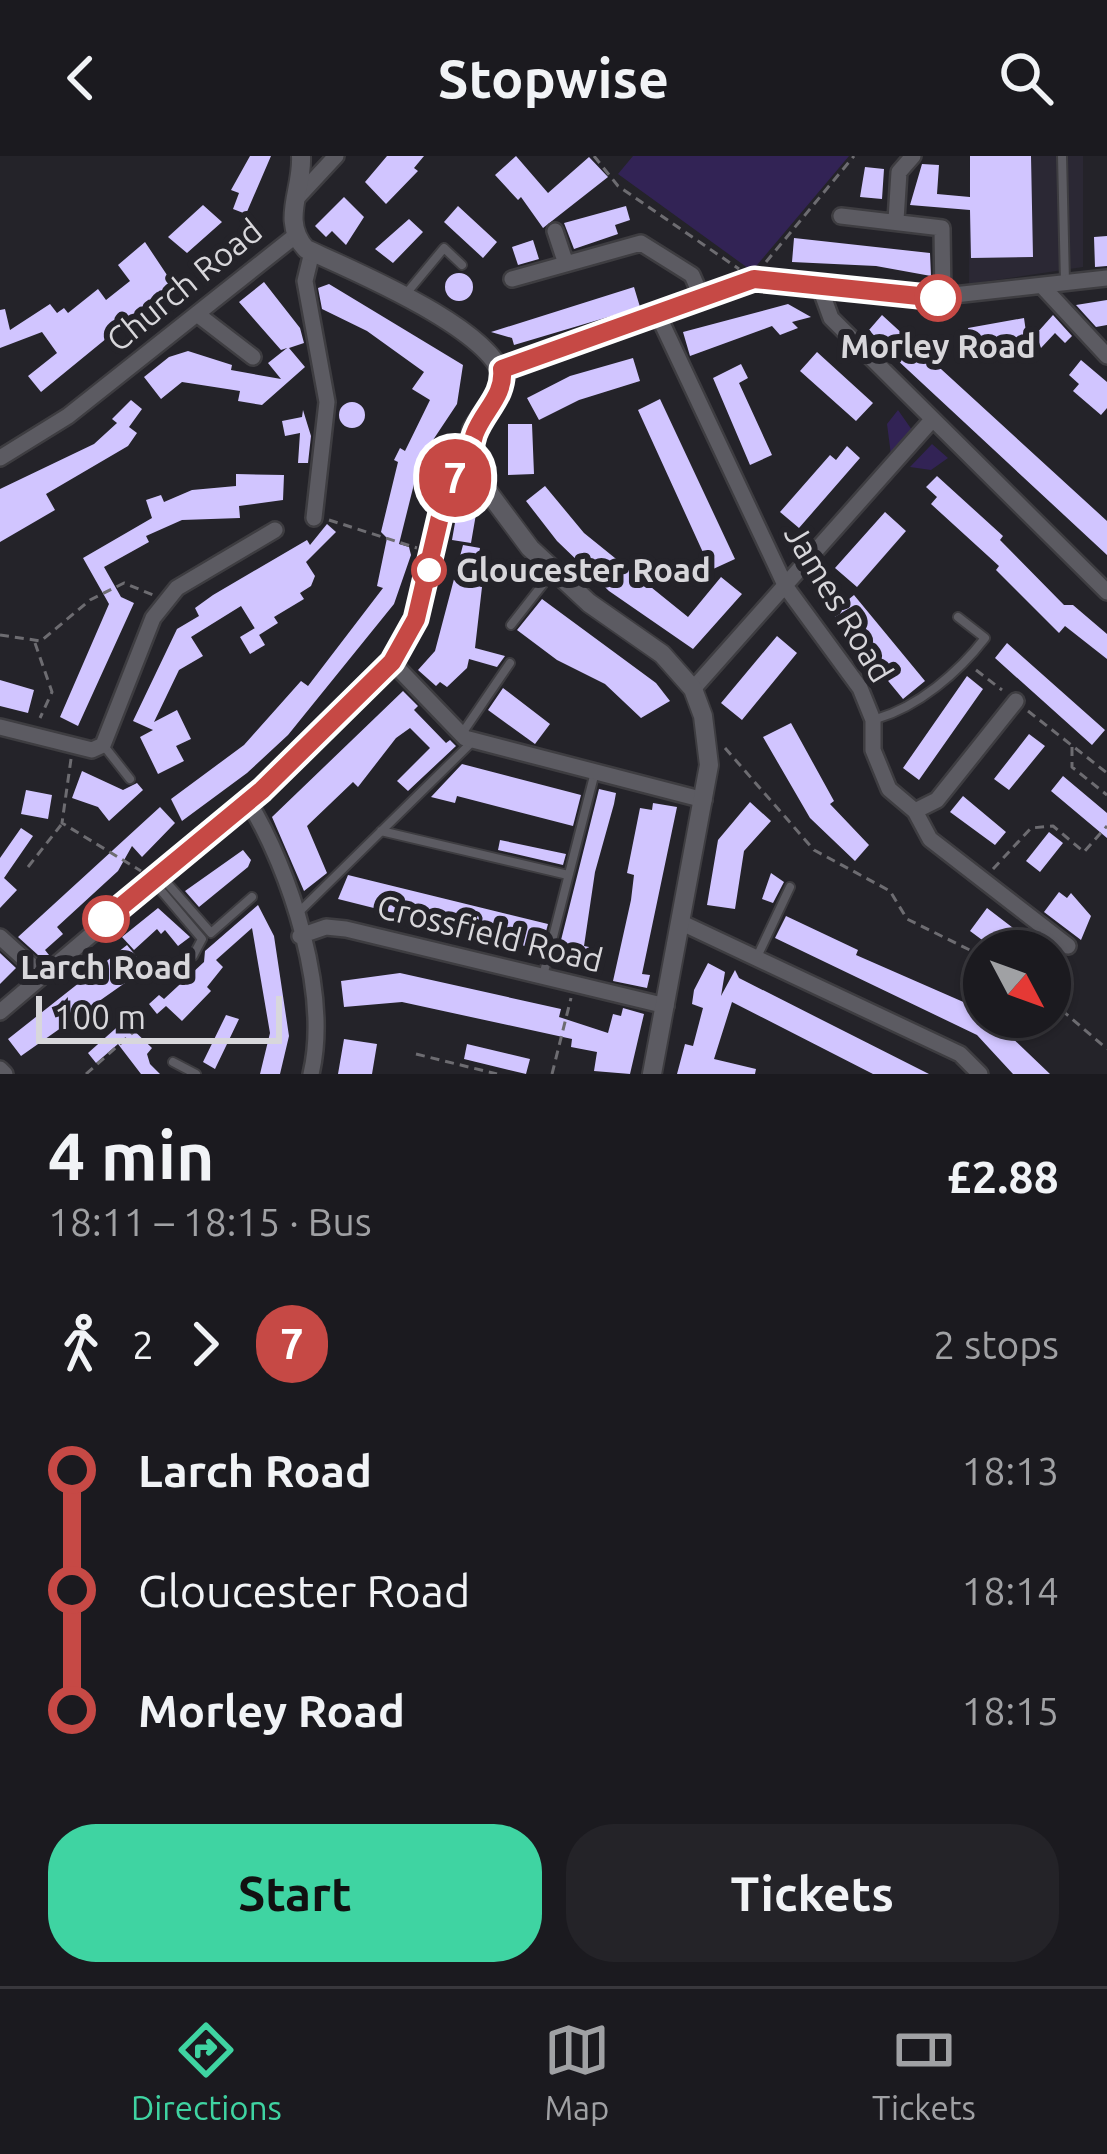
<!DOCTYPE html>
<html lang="en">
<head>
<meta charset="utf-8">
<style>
  :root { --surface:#1b1a1f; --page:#242328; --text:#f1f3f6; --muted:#a0a1a4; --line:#39383d; --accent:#3fd4a2 }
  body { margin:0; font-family:Ubuntu,sans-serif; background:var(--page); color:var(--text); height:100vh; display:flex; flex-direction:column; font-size:45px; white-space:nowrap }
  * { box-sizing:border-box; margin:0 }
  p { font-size:39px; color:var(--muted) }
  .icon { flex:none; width:66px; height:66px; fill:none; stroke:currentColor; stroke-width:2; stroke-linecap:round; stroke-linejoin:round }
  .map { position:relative; height:918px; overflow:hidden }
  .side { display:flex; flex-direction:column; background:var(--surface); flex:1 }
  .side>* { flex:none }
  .badge { padding:0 24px; border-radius:39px; font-size:42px; line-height:78px }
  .needle { width:78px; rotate:131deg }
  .controls { position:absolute; left:963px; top:774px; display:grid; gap:24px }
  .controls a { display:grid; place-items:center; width:108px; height:108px; border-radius:50%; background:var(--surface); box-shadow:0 3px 9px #0004,0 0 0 3px var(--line); font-size:60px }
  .scale { position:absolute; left:36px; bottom:30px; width:246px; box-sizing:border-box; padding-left:12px; border:6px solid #d8d7db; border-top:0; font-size:33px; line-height:42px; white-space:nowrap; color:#d8d7db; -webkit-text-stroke:9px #242329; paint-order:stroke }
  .map>.badge { position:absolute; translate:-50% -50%; box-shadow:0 0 0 6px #fff }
  .legs { display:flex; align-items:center; gap:18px; height:132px; padding:0 48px; font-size:39px }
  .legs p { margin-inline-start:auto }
  .overview { display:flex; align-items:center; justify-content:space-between; height:204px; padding:0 48px }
  h1 { font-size:66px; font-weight:600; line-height:90px }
  .action { display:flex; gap:24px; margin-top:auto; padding:24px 48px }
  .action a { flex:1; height:138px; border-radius:48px; background:var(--accent); color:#111; font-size:48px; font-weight:600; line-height:138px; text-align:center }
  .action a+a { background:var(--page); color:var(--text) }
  ul { padding:0 48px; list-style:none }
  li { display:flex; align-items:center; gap:42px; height:120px; font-size:45px }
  li i { display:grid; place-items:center; width:18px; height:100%; margin:0 15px; background:currentColor }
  li i::after { content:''; width:30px; height:30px; margin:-15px; border:9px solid; border-radius:50%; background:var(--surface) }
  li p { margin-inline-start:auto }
  li:first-child i { background:linear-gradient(#0000 50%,currentColor 0) }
  li:last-child i { background:linear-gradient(currentColor 50%,#0000 0) }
  header { display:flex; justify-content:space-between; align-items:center; height:156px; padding:0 48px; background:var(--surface); font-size:54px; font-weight:600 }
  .tab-bar { display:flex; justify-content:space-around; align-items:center; height:168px; border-top:3px solid var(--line); background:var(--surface); font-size:33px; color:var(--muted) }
  .tab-bar a { display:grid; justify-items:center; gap:6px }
  .tab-bar .current { color:var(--accent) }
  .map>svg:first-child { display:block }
  .built { fill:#2b2834 }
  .green { fill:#322355 }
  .building { fill:#d1c5ff }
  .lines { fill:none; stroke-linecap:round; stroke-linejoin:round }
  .service-casing { stroke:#3e3d41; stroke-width:12 }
  .minor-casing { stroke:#3e3d41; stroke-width:20 }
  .tertiary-casing { stroke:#3e3d41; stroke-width:22 }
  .path { stroke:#6d6c71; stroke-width:3; stroke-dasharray:9 6; stroke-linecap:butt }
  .service { stroke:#5c5b62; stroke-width:8 }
  .minor { stroke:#5c5b62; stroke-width:15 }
  .tertiary { stroke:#5c5b62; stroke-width:18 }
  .line-1-casing { stroke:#fff; stroke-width:27 }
  .line-1 { stroke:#c64945; stroke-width:18 }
  .stop-1-dot { fill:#fff; stroke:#c64945; stroke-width:6 }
  .labels { text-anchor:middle; stroke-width:12; stroke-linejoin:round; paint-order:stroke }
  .street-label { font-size:33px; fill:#d8d7db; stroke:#242329 }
  .stop-label { font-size:33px; font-weight:bold; fill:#d8d7db; stroke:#242329 }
</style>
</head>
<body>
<header><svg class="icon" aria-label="back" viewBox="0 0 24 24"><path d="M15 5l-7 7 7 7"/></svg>Stopwise<svg class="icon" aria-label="search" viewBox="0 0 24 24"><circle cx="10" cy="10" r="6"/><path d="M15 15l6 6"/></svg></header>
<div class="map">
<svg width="1107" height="918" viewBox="0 0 1107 918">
  <rect width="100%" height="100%" fill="#242329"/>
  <path class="built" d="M970,0H1083V111L969,128Z"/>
  <path class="green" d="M633,0H849L752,115L618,18Z
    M898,254L912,274L891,299L887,268Z
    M932,288L948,302L931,314L910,311Z"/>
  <path class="building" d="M250,0H271L246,58L233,53L239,37L231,34Z
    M387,0H424L414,12L418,15L386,48L365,26Z
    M516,0L548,37L589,1L608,21L543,72L521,41L518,44L495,19Z
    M970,0H1031L1033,101L971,102L970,54L910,49L922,8L939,9L937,38L970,41Z
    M865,11L884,13L882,43L860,41Z
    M344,41L364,61L346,89L332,75L326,81L315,70Z
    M203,49L222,66L187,97L168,81Z
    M458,50L497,86L483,102L444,66Z
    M626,50L630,64L615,69L618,78L574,93L564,67Z
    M409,63L423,76L393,107L375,93Z
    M1107,80V110L1095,111L1094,81Z
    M794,82L930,97L931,120L876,110L792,106Z
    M533,84L539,103L518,109L512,91Z
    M145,86L173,128L41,236L28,220L57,197L42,176L0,192V154L5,153L10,174L50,148L57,157L64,152L68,157L98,133L106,144L130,125L118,109Z
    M445 131a14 14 0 1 1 28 0a14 14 0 1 1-28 0Z
    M264,126L300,172L304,187L289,192L305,211L262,249L238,245L240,235L182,226L161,243L144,221L169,201L188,195L232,209L231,214L281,223L268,207L287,192L281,194L239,146Z
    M329,128L463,209L457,248L431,287L437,290L427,308L420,304L399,388L409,391L411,399L394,448L288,579L247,617L182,665L171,643L244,589L301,525L308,530L383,432L377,430L387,382L381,376L398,306L394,304L400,292L405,295L430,244L412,233L424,216L367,175L322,153L318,132Z
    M634,131L640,151L625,156L514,189L512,182L491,176Z
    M1107,144V169L1096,171L1076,149Z
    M788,148L811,161L792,166L798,172L780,179L772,170L690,200L683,176Z
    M882,159L1107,365V399L894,201L869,174Z
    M1053,159L1072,180L1065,187L1055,177L1041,192L1036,178Z
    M1024,162L1027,183L976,191L975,183L970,184L968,172Z
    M817,196L873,247L856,265L800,215Z
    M633,202L640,225L579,244L539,264L527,242L570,220Z
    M1081,204L1107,226V252L1101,259L1073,235L1079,228L1069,219Z
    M741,208L748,222L739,227L772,299L750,309L713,222Z
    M660,243L735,403L711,414L638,254Z
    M131,244L142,253L129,271L137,277L128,290L46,338L55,354L0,386V333L94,288L117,267L112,263Z
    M339 259a13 13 0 1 1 26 0a13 13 0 1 1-26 0Z
    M303,254L311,280L308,307H298L300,277L285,280L282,265L302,261Z
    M508,268H532L534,318L508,319Z
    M847,290L860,302L799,372L780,356L830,299L836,304Z
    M236,318L284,319L283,344L239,350L240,362L182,364L146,380L149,386L104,411L121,441L134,447L78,570L60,561L109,448L83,402L152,362L146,344L161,339L164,346L192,334L236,330Z
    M937,320L1003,380L1000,384L1064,449H1073L1107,478V503L1065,470L1059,477L996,414L999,410L931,348L937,341L926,331Z
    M545,330L584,377L688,461L721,421L742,438L693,493L609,435L557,385L526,345Z
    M459,344L476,358L471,387L452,384Z
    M885,356L906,375L857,431L835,412Z
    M327,368L336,376L306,406L315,420L311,430L300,437L304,443L274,461L278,467L259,479L241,450L191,481L203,500L179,514L154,566L177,554L191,583L176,590L184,605L158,618L140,581L153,574L133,565L177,473L199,460L195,452L213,439L307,384L310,389Z
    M463,389L480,392L473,429L482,431L475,492L505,500L497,511L469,503L467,512L447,531L440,526L436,530L418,514L435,495Z
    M854,439L925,525L903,543L832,457Z
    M542,443L656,527L670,545L641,562L605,528L557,504L517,474Z
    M255,472L265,489L250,498L240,481Z
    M777,480L797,497L742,564L721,547Z
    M1007,487L1105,574L1092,589L995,502Z
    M967,520L983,533L919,624L903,612Z
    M0,524L34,534L28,557L0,550Z
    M503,532L550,568L535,588L488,554Z
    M403,535L418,550L414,554L446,587L450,584L456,590L408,635L397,625L430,592L410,572L396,582L358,631L353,626L307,670L327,717L304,735L272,661Z
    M791,567L834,645L830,648L869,689L855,705L810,662L763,581Z
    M1029,578L1045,590L1009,634L994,623Z
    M462,608L581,639L573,670L457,640L455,647L431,641Z
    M82,615L123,634L137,627L143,634L109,665L98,651L72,642Z
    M1063,620L1107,657V682L1051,635Z
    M599,633L616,637L614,648L595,716L584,790L589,791L585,807L578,805L577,813L558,808L557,800Z
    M26,634L52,639L48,663L21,658Z
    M963,640L1006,676L995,689L950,656Z
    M750,646L771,665L744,695L735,753L707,749L718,684Z
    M653,647L677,651L642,818L650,819L647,832L613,825L631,744L634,719L627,717L640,652L652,654Z
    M160,651L175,667L142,701L132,690L118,715L57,771L63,778L45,794L49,799H38L18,781Z
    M21,672L33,680L4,722L17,734L0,752V702Z
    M1049,676L1063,687L1040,716L1026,705Z
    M500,684L566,698L563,709L498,694Z
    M243,694L251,704L248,711L199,751L185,735Z
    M771,717L784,726L773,747L762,743Z
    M348,719L548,768L541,794L338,743Z
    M1059,736L1067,742L1071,737L1091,760L1081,784L1044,756Z
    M258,749L274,780L289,880L280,918H260L270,877L252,772L216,804L223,811L207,831L211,835L182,865L166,850L157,858L149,848L159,839L164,843L204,806L205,795Z
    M158,752L190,781L178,790L165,774L161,778L157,773L134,794L122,781Z
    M987,752L1043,795H997L970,775Z
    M786,760L858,794L856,799L984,855L1050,918H1013L977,879L775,782Z
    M127,789L141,806L128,817L132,822L21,900L8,883Z
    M0,797L16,812L0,828Z
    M708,807L725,816L721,840L735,814L739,822L929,918H873L732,846L714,903L756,913L755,918H677L685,888L693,890L703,852L692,848L694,834Z
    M400,817L561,853L559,861L608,877L613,858L621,860L623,852L644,858L630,918L594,915L597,896L571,891L572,883L402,846L344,851L341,825Z
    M226,859L239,863L215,913L203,906Z
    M124,865L152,892L147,898L150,908L160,918H141L118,888L96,907L88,897Z
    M344,883L377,888L372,918H338Z
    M467,888L530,903L526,918L464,903Z"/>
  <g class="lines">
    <defs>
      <path id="service" d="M1062,0L1065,126
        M405,139L444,92L462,109
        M511,469L554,414
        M876,563C918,551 958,517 985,482L958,461
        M461,579L510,507
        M104,590L130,623
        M381,675L568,719
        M160,719L211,777L252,741
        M153,725L202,783L193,800
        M299,756L472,586
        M757,801L790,731
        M543,820L595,616
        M173,906L196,918"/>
      <path id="minor" d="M298,41L336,0
        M841,60L942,72L943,142
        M896,64L899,16L913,0
        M555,75L566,108
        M312,96L305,125L327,246L314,362
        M512,123L641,87L692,119L702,142
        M1043,131L1107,200
        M820,132L831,162L1107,436
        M197,158L253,201
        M658,159L786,431L860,532L873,564V594L889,633L915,655L930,683L1068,790
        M502,213L754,123L918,143L1107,122
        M0,302L68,260L295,80
        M392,506L465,582L704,644
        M693,533L931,265
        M0,571L92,594L103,589L153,462L177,432L275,374
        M248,645C291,715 330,838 311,918
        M915,655L937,644L1016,545
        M682,767L960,898L980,918
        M300,780L326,771L346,773L666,850
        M0,781L42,819
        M0,856L262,634L392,506L416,463L446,335L472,310
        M0,913L5,918"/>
      <path id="tertiary" d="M301,0C303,34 280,65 306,93C347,112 504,177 503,227L472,273L469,294L474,317L530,392L589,447L662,498L693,533L703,560L709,609L652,918"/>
    </defs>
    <use href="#service" class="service-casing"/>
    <use href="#minor" class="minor-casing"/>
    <use href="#tertiary" class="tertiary-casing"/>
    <path class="path" d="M594,0L618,30L739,113
      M766,106L854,0
      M329,364L417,392
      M0,479L41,485L90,444L124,427L153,439
      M35,487L52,536L40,562
      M976,514L1002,534
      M1028,555L1107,617
      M1072,591V611L1107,639
      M725,592L814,694L890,735L907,763L984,801
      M71,603L62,667L141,715
      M28,711L61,669
      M993,713L1031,672L1053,670L1084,696L1107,670
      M1050,844L1107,893
      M416,898L497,918
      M86,918L138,872
      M552,918L571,842"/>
    <use href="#service" class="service"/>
    <use href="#minor" class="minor"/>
    <use href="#tertiary" class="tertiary"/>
  </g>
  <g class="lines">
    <defs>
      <path id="line-1" d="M106,763L262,634L392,506L416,463L446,335L472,310C464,263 506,250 502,213L754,123L938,142"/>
    </defs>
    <use href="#line-1" class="line-1-casing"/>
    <use href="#line-1" class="line-1"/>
  </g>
  <g class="stop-1-dot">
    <circle cx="938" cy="142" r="21"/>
    <circle cx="429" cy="414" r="15"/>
    <circle cx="106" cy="763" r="21"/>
  </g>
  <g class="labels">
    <g class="street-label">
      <text transform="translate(184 129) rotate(-39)" y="12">Church Road</text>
      <text transform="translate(839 447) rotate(59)" y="12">James Road</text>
      <text transform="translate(490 777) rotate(14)" y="12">Crossfield Road</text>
    </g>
    <g class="stop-label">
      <text x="938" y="202">Morley Road</text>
      <text x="456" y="426" text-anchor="start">Gloucester Road</text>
      <text x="106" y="823">Larch Road</text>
    </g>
  </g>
</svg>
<div class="controls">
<a><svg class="needle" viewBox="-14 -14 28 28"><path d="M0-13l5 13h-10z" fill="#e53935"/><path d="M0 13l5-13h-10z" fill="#a0a1a4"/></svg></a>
</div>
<div class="scale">100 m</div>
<b class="badge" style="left:455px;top:322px;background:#c64945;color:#fff">7</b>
</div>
<section class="side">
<div class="overview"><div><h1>4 min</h1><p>18:11 – 18:15 · Bus</p></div><b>£2.88</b></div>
<div class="legs"><svg class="icon" aria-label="walk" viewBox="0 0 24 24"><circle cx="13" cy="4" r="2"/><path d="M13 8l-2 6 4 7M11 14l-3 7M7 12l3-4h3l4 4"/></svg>2<svg class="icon" aria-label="forward" viewBox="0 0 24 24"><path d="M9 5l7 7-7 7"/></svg><b class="badge" style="background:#c64945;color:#fff">7</b><p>2 stops</p></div>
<ul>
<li><i style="color:#c64945"></i><b>Larch Road</b><p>18:13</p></li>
<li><i style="color:#c64945"></i><span>Gloucester Road</span><p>18:14</p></li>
<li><i style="color:#c64945"></i><b>Morley Road</b><p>18:15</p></li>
</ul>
<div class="action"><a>Start</a><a>Tickets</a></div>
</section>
<nav class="tab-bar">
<a class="current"><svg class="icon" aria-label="directions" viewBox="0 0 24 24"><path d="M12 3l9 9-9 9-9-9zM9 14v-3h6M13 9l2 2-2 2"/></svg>Directions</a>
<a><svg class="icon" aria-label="map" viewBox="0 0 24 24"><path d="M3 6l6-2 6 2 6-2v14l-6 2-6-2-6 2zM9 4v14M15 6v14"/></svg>Map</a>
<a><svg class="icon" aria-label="tickets" viewBox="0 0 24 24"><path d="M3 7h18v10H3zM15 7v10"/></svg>Tickets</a>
</nav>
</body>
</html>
